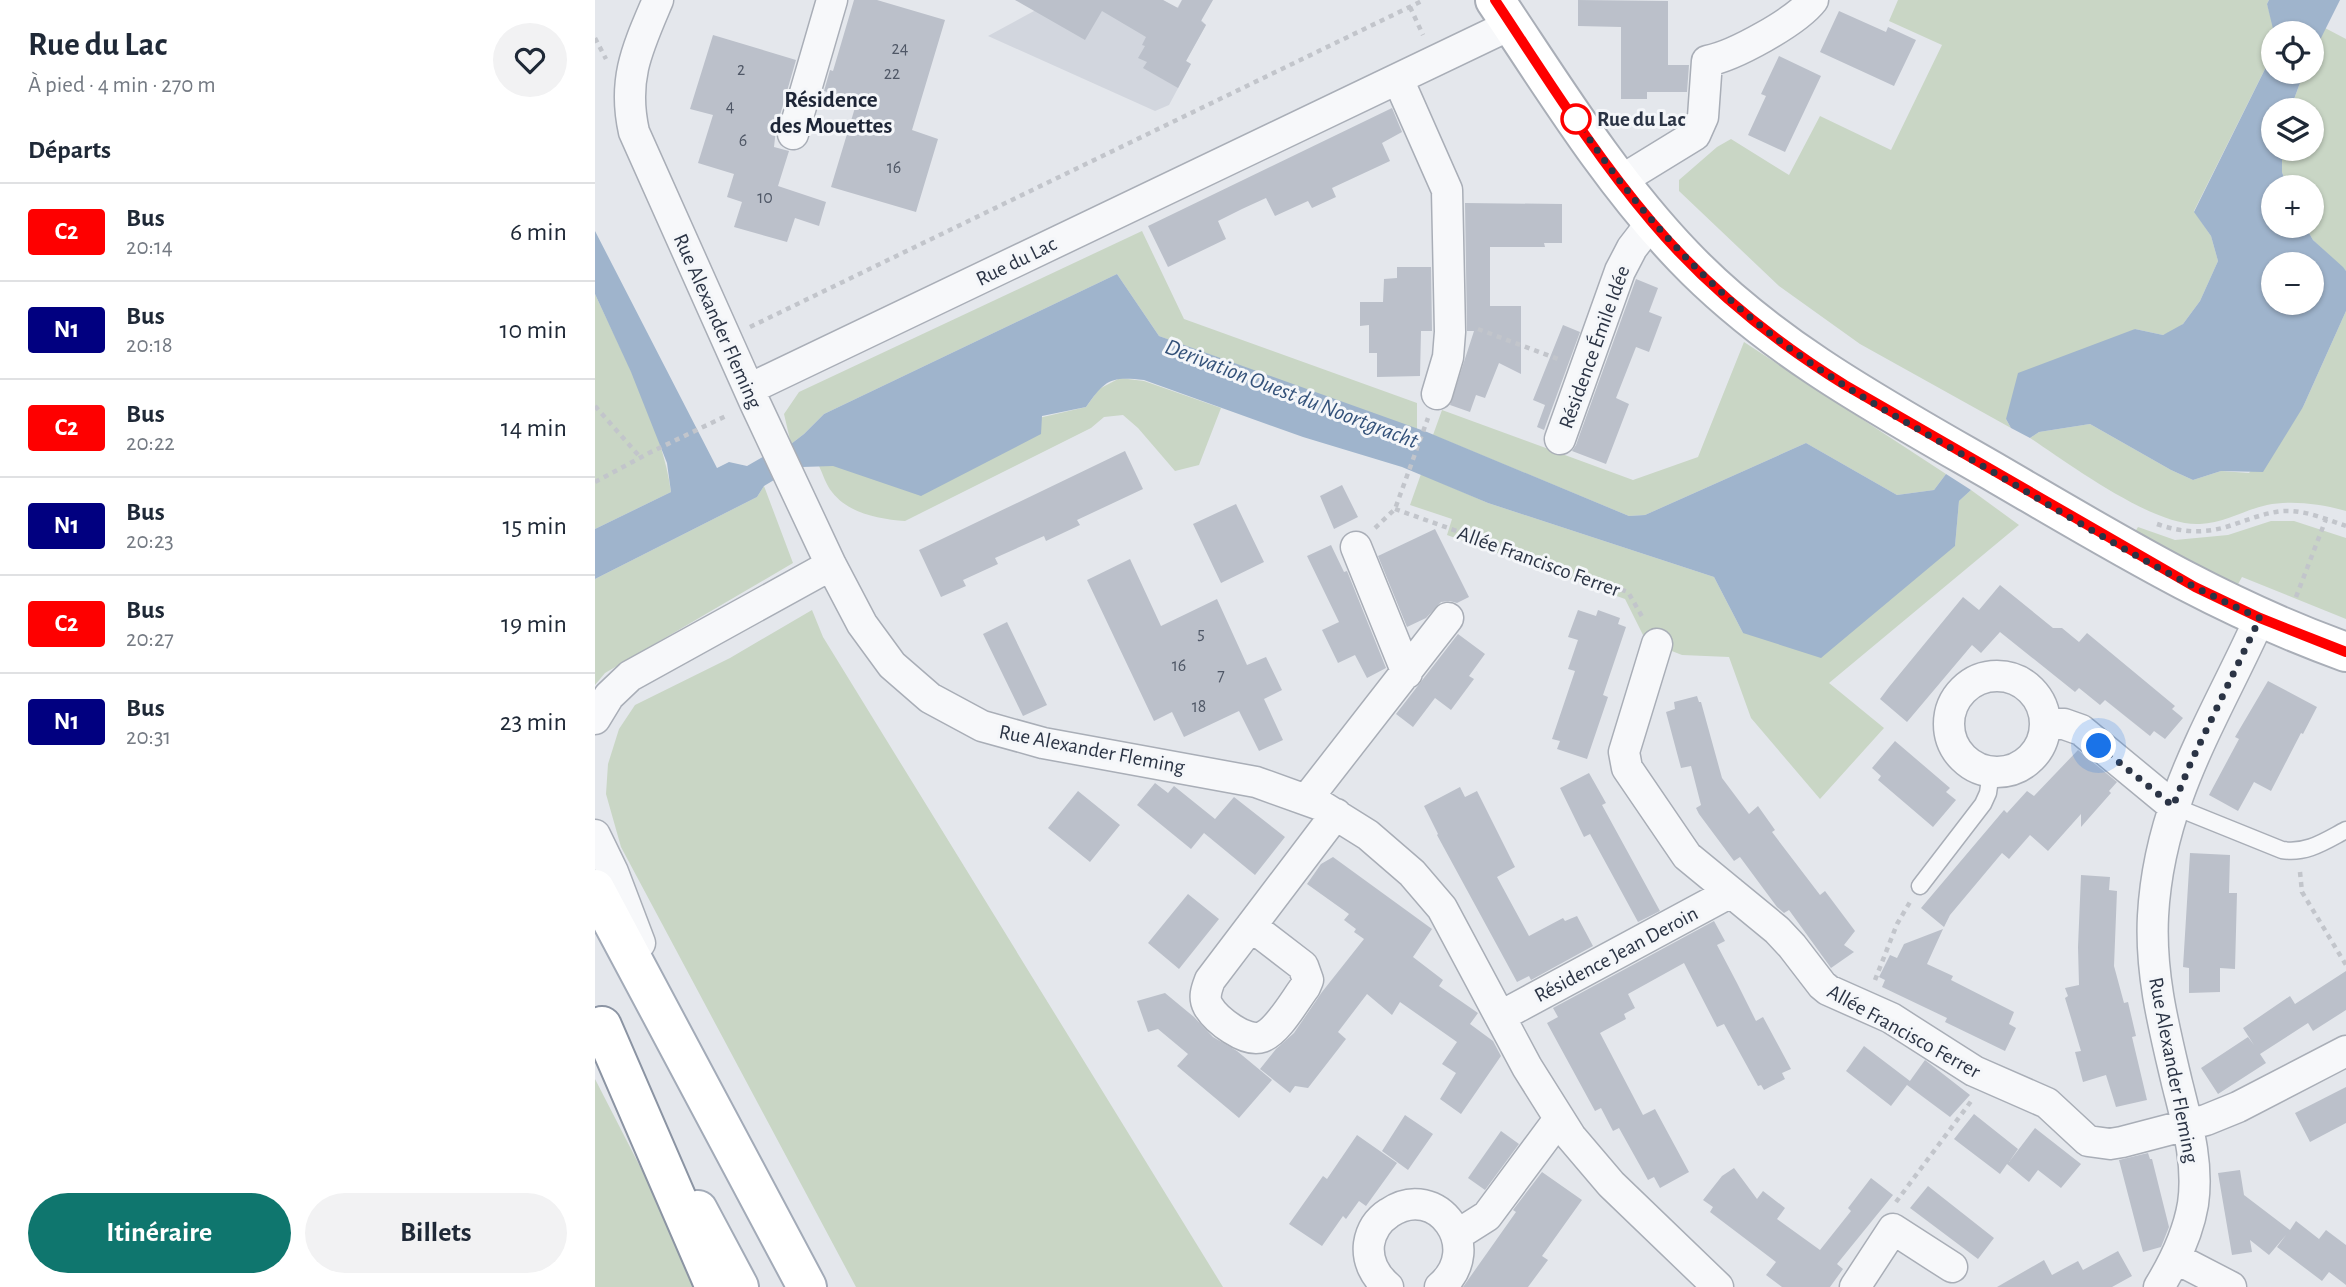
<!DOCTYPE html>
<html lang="fr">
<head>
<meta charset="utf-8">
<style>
  :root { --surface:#fff; --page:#f2f2f3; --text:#1f2937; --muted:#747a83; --line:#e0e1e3; --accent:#0f766e }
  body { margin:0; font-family:"Alegreya Sans",sans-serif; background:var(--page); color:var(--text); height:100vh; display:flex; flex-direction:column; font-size:26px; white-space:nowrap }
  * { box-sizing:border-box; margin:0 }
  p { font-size:23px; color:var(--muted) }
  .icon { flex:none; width:38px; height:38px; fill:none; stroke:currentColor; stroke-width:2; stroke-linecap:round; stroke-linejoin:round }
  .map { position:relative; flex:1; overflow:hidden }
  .side { display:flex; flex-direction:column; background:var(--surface); width:595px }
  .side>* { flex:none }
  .badge { padding:0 14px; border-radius:5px; font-size:24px; line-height:46px }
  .fabs { position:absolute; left:1666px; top:21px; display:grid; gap:14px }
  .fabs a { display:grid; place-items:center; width:63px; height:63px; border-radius:50%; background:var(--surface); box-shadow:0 2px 5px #0004; font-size:35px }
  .you { position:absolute; width:35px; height:35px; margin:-18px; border:5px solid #fff; border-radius:50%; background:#1a73e8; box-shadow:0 0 0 10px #1a73e833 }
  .map>.badge { position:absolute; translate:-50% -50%; box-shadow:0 0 0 4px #fff }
  h2 { padding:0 28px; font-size:26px; line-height:63px }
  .round { display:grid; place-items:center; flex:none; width:74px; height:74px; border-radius:37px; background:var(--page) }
  .summary { display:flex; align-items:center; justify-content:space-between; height:119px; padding:0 28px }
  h1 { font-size:33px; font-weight:700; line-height:52px }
  .action { display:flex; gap:14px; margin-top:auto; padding:14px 28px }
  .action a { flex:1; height:80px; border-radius:42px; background:var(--accent); color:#fff; font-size:28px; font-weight:700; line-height:80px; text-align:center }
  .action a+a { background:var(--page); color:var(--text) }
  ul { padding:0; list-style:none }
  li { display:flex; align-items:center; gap:21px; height:98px; padding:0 28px; border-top:2px solid var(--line) }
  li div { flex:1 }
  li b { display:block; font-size:26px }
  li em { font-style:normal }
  li .badge { min-width:77px; font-weight:700; text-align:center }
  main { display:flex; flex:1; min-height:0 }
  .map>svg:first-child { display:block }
  .built { fill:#d2d6de }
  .green { fill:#c9d6c5 }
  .water { fill:#9fb4cc; fill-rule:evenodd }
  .building { fill:#bbc0ca }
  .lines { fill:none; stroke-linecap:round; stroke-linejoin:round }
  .lane-casing { stroke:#a9aeb7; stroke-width:19 }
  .street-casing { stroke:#a9aeb7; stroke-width:33 }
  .secondary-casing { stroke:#a9aeb7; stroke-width:42 }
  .primary-casing { stroke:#a3abb8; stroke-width:42 }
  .highway-casing { stroke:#8b94a3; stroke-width:42 }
  .path { stroke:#c2c5cb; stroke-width:4.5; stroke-dasharray:5 5; stroke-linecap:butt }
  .lane { stroke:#f7f8fa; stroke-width:16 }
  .street { stroke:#f7f8fa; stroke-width:30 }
  .secondary { stroke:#fff; stroke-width:38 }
  .primary { stroke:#fff; stroke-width:38 }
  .highway { stroke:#fff; stroke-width:38 }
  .line-casing { stroke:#fff; stroke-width:16 }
  .line { stroke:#fe0000; stroke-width:10 }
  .walk { stroke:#2b3445; stroke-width:7; stroke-dasharray:0 12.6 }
  .stop-dot { fill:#fff; stroke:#fe0000; stroke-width:3.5 }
  .labels { text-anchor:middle; stroke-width:6; stroke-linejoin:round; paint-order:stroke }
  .number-label { font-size:18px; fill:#4f5766 }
  .stop-label { font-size:21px; font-weight:bold; fill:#2b3445; stroke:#f4f6f9; text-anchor:start }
  .street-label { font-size:21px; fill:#2b3445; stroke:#f4f6f9 }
  .neighbourhood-label { font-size:23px; font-weight:bold; fill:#1d2536; stroke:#f4f6f9 }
  .water-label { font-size:23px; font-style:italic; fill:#34527a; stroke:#f4f6f9 }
</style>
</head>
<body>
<main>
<section class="side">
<div class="summary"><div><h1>Rue du Lac</h1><p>À pied · 4 min · 270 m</p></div><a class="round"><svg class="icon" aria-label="heart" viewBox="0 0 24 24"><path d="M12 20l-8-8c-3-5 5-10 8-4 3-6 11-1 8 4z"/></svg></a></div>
<h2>Départs</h2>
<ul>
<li><span class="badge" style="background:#fe0000;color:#fff">C2</span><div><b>Bus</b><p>20:14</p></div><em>6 min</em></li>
<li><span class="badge" style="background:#010080;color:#fff">N1</span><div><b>Bus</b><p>20:18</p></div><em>10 min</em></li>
<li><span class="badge" style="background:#fe0000;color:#fff">C2</span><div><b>Bus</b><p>20:22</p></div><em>14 min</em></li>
<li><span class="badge" style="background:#010080;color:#fff">N1</span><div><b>Bus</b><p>20:23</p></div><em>15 min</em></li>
<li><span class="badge" style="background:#fe0000;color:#fff">C2</span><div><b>Bus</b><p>20:27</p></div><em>19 min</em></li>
<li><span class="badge" style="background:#010080;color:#fff">N1</span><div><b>Bus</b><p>20:31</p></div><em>23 min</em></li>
</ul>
<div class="action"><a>Itinéraire</a><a>Billets</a></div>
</section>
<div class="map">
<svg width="1751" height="1287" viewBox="0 0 1751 1287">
  <rect width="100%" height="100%" fill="#e4e7ec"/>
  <path class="built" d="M445,0H568L582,8L587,0L611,25L591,61L596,64L574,105L560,111L393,36L439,11Z"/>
  <path class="green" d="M1303,0H1674L1672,4L1678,25V53L1599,211L1616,236L1623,261L1605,301L1588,324L1580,330L1568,335L1540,329L1411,419L1416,428L1265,344L1184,286L1084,191V180L1122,147L1136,139L1194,175L1225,116L1296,150L1347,45L1294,21Z
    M1730,28L1751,39V271L1718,240L1710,226H1717V187H1692L1687,172V149H1717V110H1695L1709,72H1717V56Z
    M547,231L589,319L822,403V430L564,336L522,274L229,414L209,434L196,444L189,414L204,392Z
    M0,294C27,353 68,429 76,492L0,529Z
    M1751,311V511C1727,504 1696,500 1672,505C1649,510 1629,523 1605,524C1559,527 1474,464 1435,438L1444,432L1495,424L1576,470L1598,480L1626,471L1654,473L1708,407Z
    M1149,342L1351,474L1339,490L1302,495L1211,443L1050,515L1034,516L838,435L847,410L1038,480L1103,457Z
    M525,378L549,381L626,408L604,465L580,471L543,428L528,415L509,417L496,428L310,521C284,519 254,514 237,492C231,485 228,474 224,466H238L491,407L504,389Z
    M826,474L893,503L1119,577L1148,633L1360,546L1364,501L1376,490L1424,525L1234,683L1289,728L1225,799L1156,718L1134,657L1087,655L1051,641L1030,599L852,535L857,519L815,505Z
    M169,486L198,563L10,673L0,685V579L162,497Z
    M1676,521H1699L1751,538V619L1647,577L1642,586L1538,535L1543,527L1580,540L1633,535Z
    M217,610L228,637L628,1287H261L26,847L11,794L13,764L24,729L40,705L135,658Z
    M0,1079L107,1287H0Z"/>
  <path class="water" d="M1674,0H1745L1717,56V33H1679L1672,4Z
    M1678,53V72H1709L1695,110H1678V149H1687V172L1692,187H1678V226H1710L1718,240L1748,267L1751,271V311L1708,407L1668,472L1626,471L1598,480L1576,470L1495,424L1444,432L1435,438L1416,428L1411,419L1423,373L1540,329L1568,335L1588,324L1605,301L1623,261L1616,236L1599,212ZM1717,264V303H1678V264Z
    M0,231L122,468L134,462L152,466L173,454L184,477L169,486L162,497L0,579V529L76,492L72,463L36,372L0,294Z
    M522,274L564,336L832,432L1034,516L1050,515L1211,443L1302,495L1339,490L1351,474L1376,490L1364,501L1360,546L1226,658L1148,633L1119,577L893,503L807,467L708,437L549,380C515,376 510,380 491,407L447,416L446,434L326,496L238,466L207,467L196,444L209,434L229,414Z"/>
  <path class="building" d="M259,0H282L350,20L317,130L343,139L321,212L236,187L262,101L229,91L235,70L238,71Z
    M420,0H568L583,8L587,0H618L606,21L611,25L591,61L596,64L583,88L548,68L552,62L543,58L550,46L547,45L551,37L507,11L490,40Z
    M983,0L1073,1V65H1094L1092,92H1052V99H1026V27L983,26Z
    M1244,11L1291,32L1293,27L1321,40L1299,86L1225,52Z
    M118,35L201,60L181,129L179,147L194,151L183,186L231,202L224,226L200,218L192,242L139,227L147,202L132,197L139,174L103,163L118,115L95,109Z
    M1184,56L1226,76L1190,152L1153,135L1171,96L1166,94Z
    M797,108L807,132L787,143L795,161L737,188L741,197L717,208L713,201L680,216L671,198L647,209L623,221L631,239L573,267L553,226Z
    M870,203L967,204V243H949L950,247H895V306H926V374L904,363L890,398L881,395L875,412L855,405L879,331H872Z
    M802,267H836L837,331H826L825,376L782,377V353H774V325L765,326V302H788L789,279L802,278Z
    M1041,279L1063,288L1054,312L1067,317L1054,352L1041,347L1021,398L1034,404L1011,464L977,451L981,445Z
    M968,325L985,332L949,430L942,427L950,405L938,400Z
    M530,451L548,489L482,520L485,525L451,541L449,536L400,558L403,564L368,580L371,586L346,597L324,550Z
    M747,485L763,517L739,529L725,496Z
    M641,504L669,562L626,583L598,524Z
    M840,529L874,597L862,603L855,601L846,602L831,618L812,627L783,556Z
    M736,545L749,572L752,571L791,668L772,678L760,655L743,663L727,630L744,622L712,556Z
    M535,559L566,626L622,599L652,665L671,657L687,690L669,699L688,740L664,751L644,711L589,737L577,712L559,721L492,580Z
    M1405,585L1458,628H1467L1484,642L1492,633L1580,706L1577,709L1588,718L1570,739L1559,731L1555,736L1510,700L1505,705L1484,688L1480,692L1405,632L1386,653L1377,645L1312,722L1285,699L1294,687L1368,597L1384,610Z
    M983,610L1001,616L1003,610L1025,618L1023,624L1031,627L1008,695L1013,697L992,759L962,749L965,741L957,739L980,671L973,669L983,640L973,637Z
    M412,622L452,705L428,716L388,634Z
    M863,634L890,654L874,676L879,679L856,710L840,698L818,727L801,714Z
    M1673,681L1722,707L1708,734L1706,733L1676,791L1659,782L1643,811L1614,795L1644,739L1640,737Z
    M1102,696L1104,702H1106L1127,778L1154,814L1163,806L1180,830L1177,832L1225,895L1230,891L1260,931L1249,945L1259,952L1236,968L1194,910L1189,913L1182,907L1145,857L1139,861L1104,814L1101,808L1106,805L1096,766L1086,768L1071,712L1080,709L1079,702Z
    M1300,741L1355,788L1351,792L1361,800L1338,827L1283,780L1286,776L1277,768Z
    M1483,750L1522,782L1514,791L1516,793L1486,827V814L1453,851L1435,835L1414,859L1407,853L1355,915L1349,927L1326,908L1409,810L1412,813L1432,791L1439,796Z
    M994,773L1011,803L1007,805L1065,911L1043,922L995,834L989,837L965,788Z
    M560,783L573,793L579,786L620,819L639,797L690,837L660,875L609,833L596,849L542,805Z
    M865,787L870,797L882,791L920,867L902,877L934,936L968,918L970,921L982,916L998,946L936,980L934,976L922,982L842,835L843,834L829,806Z
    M483,791L525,825L495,862L453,828Z
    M1595,853L1635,855L1634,893H1642L1640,969L1625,968V992L1594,993V968L1588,967Z
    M738,857L837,929L818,957L848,980L844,986L883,1013L875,1024L898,1041L906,1056L866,1114L845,1099L861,1073L847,1064L862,1042L805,1002L797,1015L772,994L743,1032L751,1039L713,1088L700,1086L695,1093L665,1069L681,1049L699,1033L727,992L769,939L759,932L761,929L749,920L754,914L712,884L726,864Z
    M1486,875L1515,877L1514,890L1522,891L1519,966L1529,1003L1533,1002L1541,1036L1537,1037L1552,1100L1521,1107L1511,1075L1488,1082L1480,1052L1486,1051L1470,998L1473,996L1470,988L1484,985L1483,947Z
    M593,894L624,919L584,969L553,943Z
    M1119,921L1130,941L1122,945L1142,983L1161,1021L1168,1017L1196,1069L1187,1073L1190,1079L1169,1090L1166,1085L1163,1086L1129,1024L1122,1027L1089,963L1033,994L1040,1008L1029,1014L1031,1019L1005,1033L1048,1115L1060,1109L1094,1172L1065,1188L1059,1177L1053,1180L1024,1128L1018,1131L1006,1108L1000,1111L952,1023L963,1017L958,1008Z
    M1348,929L1332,964L1358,976L1356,980L1419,1012L1414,1024L1421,1028L1410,1051L1350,1022L1352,1018L1287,987L1290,980L1284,977L1295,955L1302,958L1309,944Z
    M1751,971V1010L1718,1031L1713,1023L1665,1054L1671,1063L1623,1094L1606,1068L1653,1037L1659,1045L1648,1028L1695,996L1700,1004Z
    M570,993L599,1017L618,1037L642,1051L677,1080L644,1118L582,1066L593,1054L563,1029L553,1032L542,1001Z
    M1269,1046L1315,1081L1296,1106L1251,1071Z
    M1330,1060L1375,1095L1355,1117L1312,1085Z
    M1751,1087V1123L1715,1142L1700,1113Z
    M1379,1114L1423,1149L1414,1162L1440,1128L1486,1164L1466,1188L1443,1170L1434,1182L1412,1164L1405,1174L1359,1139Z
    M810,1115L838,1134L813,1170L787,1151Z
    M906,1131L924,1144L890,1190L873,1178Z
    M762,1135L802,1163L771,1206L764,1201L751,1219L748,1216L727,1246L694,1224L728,1176L732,1179Z
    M1553,1153L1555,1159H1557L1574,1227L1566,1247L1548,1252L1524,1160Z
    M1139,1168L1162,1199L1168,1191L1190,1208L1182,1219L1225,1250L1256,1211L1253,1208L1276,1178L1298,1195L1242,1264L1248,1269L1235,1287H1187L1171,1275L1181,1262L1115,1212L1118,1207L1108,1200L1127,1176Z
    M1645,1170L1649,1195L1695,1230L1701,1221L1724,1239L1731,1230L1751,1245V1285L1734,1272L1727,1281L1682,1247L1691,1235L1674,1255L1655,1240L1657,1252L1637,1255L1623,1173Z
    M947,1172L987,1200L947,1256L953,1260L933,1287H868L921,1212L918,1210Z
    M1333,1186L1399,1238L1383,1259L1315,1208Z
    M1523,1251L1537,1276L1517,1287H1402L1449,1260L1457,1275L1483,1261L1488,1270Z"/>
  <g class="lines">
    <defs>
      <path id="lane" d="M1578,806L1687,850C1712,854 1730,841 1751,830
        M1325,886L1388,804L1393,793L1396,772"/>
      <path id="street" d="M63,0C43,47 27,79 39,132L160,403L236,565L267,624L297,665L335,698L387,726L448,743L661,782L725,805L773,835L817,873L847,908L932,1067L976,1137L1016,1184L1123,1287
        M803,79L852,190L855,332L853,357L842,394
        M198,134L237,0
        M1025,181L1100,135L1108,117L1112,61C1139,56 1201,22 1218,0
        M154,389L917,24
        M965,439L1025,271L1037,248L1057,222
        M761,547L812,673
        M1062,644L1029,752L1032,768L1092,856L1182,930L1197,946L1227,985L1233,990L1296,1018L1379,1071L1452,1103L1493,1141L1515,1144L1527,1142L1611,1120L1643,1107L1751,1051
        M1354 724a48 48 0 1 1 96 0a48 48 0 1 1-96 0Z
        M0,719L14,696L35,676L236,565
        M1450,723L1469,724L1486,730L1578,806
        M712,799L853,618
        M0,835L18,872L45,943
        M656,926L708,966L713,980L710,987C700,1000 683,1031 667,1037C651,1043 621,1020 613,1006C608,997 612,988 615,980L741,814
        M906,1016L1136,892
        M862,1235L892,1216L964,1119
        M1580,1258L1636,1287
        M793,1287C780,1276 772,1261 774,1244C776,1231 783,1220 794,1213C842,1180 891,1248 845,1287
        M1260,1287L1298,1229L1357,1267
        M1564,1287C1580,1261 1593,1234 1598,1204C1604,1163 1592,1123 1582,1083C1569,1028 1555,974 1558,916C1564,801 1619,720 1665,618"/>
      <path id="secondary" d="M900,0C959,88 1015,180 1089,257C1178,350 1293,411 1404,475C1519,542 1625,607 1751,652"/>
      <path id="primary" d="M0,889L212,1287
        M103,1210L144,1287"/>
      <path id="highway" d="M7,1026L120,1287"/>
    </defs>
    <use href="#lane" class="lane-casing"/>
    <use href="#street" class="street-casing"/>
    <use href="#secondary" class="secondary-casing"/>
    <use href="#primary" class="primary-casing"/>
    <use href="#highway" class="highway-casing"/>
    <path class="path" d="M815,7L828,35
      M0,38L11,59
      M155,327L829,0
      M883,329L963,359
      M0,406L45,457
      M0,482L54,453L133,415
      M800,509L1033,592L1049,620
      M1562,524C1585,532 1607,534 1631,527C1650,521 1668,513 1688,511C1710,510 1731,519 1751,526
      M780,528L800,509L833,418
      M1701,597L1731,519
      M1705,872L1707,892L1751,965
      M1280,980L1302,924L1315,902
      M1301,1202L1377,1100"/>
    <use href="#lane" class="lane"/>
    <use href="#street" class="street"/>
    <use href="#secondary" class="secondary"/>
    <use href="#primary" class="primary"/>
    <use href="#highway" class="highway"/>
  </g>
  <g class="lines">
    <defs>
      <path id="line" d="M900,0C950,75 998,153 1056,221C1110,285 1179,341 1250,385L1600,587L1665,618L1751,652"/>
    </defs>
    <use href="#line" class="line-casing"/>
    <use href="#line" class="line"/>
    <path class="walk" d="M981,119C1043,214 1120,297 1214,362C1276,405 1344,440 1410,479C1493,528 1576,579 1665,618L1596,762L1578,806L1504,746"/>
  </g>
  <circle class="stop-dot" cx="981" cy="119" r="14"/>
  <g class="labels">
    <g class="number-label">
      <text x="305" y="54">24</text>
      <text x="146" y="75">2</text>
      <text x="297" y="79">22</text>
      <text x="135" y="112">4</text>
      <text x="148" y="146">6</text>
      <text x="299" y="173">16</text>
      <text x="170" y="203">10</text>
      <text x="606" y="639">5</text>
      <text x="584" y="671">16</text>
      <text x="626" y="681">7</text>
      <text x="604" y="712">18</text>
    </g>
    <g class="stop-label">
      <text x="1002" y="126">Rue du Lac</text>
    </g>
    <g class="street-label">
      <text transform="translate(421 261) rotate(-26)" y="7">Rue du Lac</text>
      <text transform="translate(123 321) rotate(66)" y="7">Rue Alexander Fleming</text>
      <text transform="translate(999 347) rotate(-70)" y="7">Résidence Émile Idée</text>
      <text transform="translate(944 561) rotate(20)" y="7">Allée Francisco Ferrer</text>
      <text transform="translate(497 749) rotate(11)" y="7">Rue Alexander Fleming</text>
      <text transform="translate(1021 954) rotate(-28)" y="7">Résidence Jean Deroin</text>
      <text transform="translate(1309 1031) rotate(29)" y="7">Allée Francisco Ferrer</text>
      <text transform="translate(1579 1070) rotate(79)" y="7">Rue Alexander Fleming</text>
    </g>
    <g class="neighbourhood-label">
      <text x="236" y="107">Résidence<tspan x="236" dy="26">des Mouettes</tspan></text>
    </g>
    <g class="water-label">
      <text transform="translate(697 393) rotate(21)" y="8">Derivation Ouest du Noortgracht</text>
    </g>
  </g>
</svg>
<div class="fabs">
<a><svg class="icon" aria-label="locate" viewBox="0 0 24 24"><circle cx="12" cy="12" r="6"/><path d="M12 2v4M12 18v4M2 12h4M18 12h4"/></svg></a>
<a><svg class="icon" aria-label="layers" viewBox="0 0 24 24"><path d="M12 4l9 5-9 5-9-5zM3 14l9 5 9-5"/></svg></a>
<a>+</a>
<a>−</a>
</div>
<div class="you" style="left:1504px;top:746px"></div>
</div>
</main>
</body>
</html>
